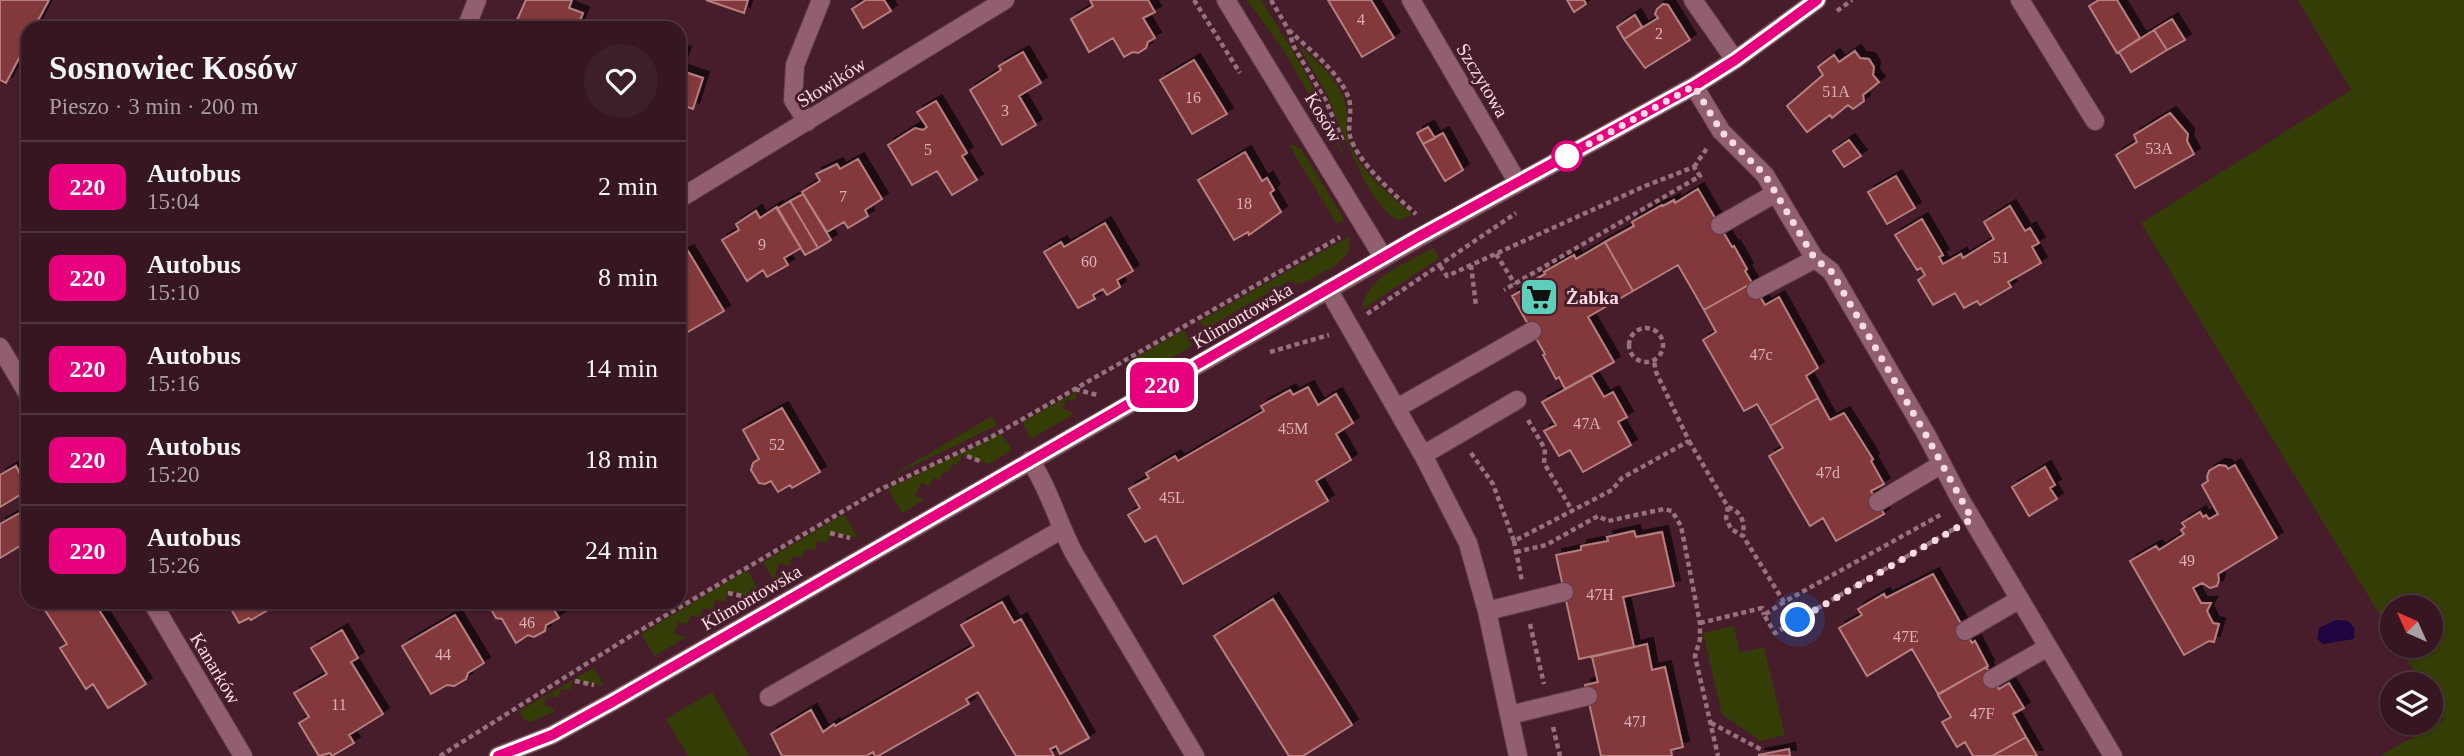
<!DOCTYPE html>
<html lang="pl">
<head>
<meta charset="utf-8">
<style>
  :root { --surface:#351621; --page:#3d1f2a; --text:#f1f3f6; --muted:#aa9fa5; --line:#4f353f }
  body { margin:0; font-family:"Times New Roman",serif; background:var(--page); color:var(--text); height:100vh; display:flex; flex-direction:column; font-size:26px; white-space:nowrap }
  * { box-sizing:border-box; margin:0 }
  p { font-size:23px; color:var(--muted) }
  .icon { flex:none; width:38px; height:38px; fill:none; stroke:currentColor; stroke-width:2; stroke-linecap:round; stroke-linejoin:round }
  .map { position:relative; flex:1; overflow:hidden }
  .sheet { position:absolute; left:21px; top:21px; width:665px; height:588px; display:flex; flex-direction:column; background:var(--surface); border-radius:21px; box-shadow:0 2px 5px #0004,0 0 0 2px var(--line) }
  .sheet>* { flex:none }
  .badge { padding:0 14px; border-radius:10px; font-size:24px; line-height:46px }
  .needle { width:46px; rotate:315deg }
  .fabs { position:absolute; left:2380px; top:595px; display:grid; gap:14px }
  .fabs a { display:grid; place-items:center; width:63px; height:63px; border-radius:50%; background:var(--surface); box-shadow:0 2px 5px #0004,0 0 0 2px var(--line); font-size:35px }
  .you { position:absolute; width:35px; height:35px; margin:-18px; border:5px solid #fff; border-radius:50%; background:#1a73e8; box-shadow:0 0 0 10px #1a73e833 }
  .map>.badge { position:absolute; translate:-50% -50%; box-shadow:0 0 0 4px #fff }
  .round { display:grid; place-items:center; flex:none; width:74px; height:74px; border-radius:37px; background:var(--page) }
  .summary { display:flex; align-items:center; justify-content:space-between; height:119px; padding:0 28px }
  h1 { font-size:33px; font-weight:700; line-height:52px }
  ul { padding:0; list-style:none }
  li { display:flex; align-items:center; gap:21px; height:91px; padding:0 28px; border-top:2px solid var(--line) }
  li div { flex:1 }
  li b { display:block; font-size:26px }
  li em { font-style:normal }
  li .badge { min-width:77px; font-weight:700; text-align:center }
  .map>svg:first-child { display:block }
  .green { fill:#343d06 }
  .water { fill:#200340 }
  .building { fill:#83373b; stroke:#b57f7f; stroke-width:2; filter:url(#shadow) }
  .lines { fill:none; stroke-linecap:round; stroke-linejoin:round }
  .minor-casing { stroke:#613c4a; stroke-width:20 }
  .path { stroke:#96727e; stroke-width:4.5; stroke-dasharray:5 3.5; stroke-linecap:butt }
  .minor { stroke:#915f6f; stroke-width:18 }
  .line-casing { stroke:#fff; stroke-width:16 }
  .line { stroke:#e6007e; stroke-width:10 }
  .walk { stroke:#f7dae2; stroke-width:7; stroke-dasharray:0 12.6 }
  .stop-dot { fill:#fff; stroke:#e6007e; stroke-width:3.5 }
  .labels { text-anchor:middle; stroke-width:6; stroke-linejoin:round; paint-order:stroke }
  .number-label { font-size:16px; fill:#dab1b8 }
  .street-label { font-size:19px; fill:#f7dae2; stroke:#471d2c }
  .poi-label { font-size:19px; font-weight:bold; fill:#f7dae2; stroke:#471d2c; text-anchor:start }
</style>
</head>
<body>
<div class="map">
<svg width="2464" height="756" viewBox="0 0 2464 756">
  <defs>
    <filter id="shadow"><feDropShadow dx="6" dy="-6" stdDeviation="0" flood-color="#0009"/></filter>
  </defs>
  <rect width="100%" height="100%" fill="#471d2c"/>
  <path class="green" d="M1247,0H1261C1295,53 1323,100 1345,159L1285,52Z
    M2298,0H2464V756H2380L2443,720L2431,698V684H2422L2399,646H2431V607H2392V635L2141,223L2351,90Z
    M1297,43C1316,61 1341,80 1346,107C1348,118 1345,130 1348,140C1358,170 1390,194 1412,215L1399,220C1370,211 1340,123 1327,95C1318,77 1306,60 1297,43Z
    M1289,145L1296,146L1302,150L1344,220L1337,224Z
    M1350,236L1348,253L1335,266L1301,284L1289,281L1214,324L1212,336L1209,337L1200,321Z
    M1433,248L1439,258L1363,309C1363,278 1409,262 1433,248Z
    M1184,330L1192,346L1144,374L1135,358Z
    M1078,391L1075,401L1066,399L1063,408L1074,414L1031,439L1022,422Z
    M992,416L997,425L884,480Z
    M1001,433L1012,450L988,464L962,455L957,465L953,463L948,472L944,471L939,480L934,478L929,486L921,483L915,496L924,500L902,513L888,489Z
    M844,514L858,538L831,532L827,543L817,541L815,550L804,549L802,558L792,556L789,566L779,563L775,575L787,579L777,586L763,562Z
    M747,570L761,595L755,598L728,591L725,602L715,600L713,610L703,608L700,618L691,615L687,624L678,622L674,634L686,637L655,656L641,634Z
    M1734,626L1740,653L1764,647L1785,735L1760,741L1722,714L1703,633Z
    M594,668L604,686L575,680L573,681L570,690L561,689L558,698L547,696L544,705L553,708L554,712L530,722L525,720L519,711Z
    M712,692L749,756H688L666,719Z"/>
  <path class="water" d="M2336,620L2348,621L2355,629L2354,639L2323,644L2317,639L2319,628Z"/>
  <path class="building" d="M0,0H49L34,28H28V41L6,83L0,80Z
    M526,0H572L569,8L583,13L577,28H523L525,23L517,20Z
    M706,0H748L744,13Z
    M866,0H884L891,11L863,28L852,9Z
    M1090,0H1148L1155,12L1143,18L1155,38L1148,42L1146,48L1138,53L1133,52L1124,57L1113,38L1089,52L1071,19L1093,6Z
    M1328,0H1371L1394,38L1362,57Z
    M1567,0H1584L1586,4L1574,12Z
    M2099,0H2117L2140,38L2117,53L2089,6Z
    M1663,4L1668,5L1690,40L1645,68L1624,39L1658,18L1655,14L1657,9Z
    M1635,15L1642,27L1624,39L1617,27Z
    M2172,19L2185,40L2167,50L2154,30Z
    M2154,30L2167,50L2131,72L2119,52Z
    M679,51L685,53L679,70L703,78L693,109L679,104Z
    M1855,51L1860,58L1869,59L1874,67L1873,75L1879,82L1863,95L1864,101L1853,109L1848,105L1832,118L1830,115L1807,132L1787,106L1823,75L1818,67L1834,55L1839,62Z
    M1023,52L1041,83L1019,96L1036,125L1002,145L970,90L1001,70L999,66Z
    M1194,60L1227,114L1192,134L1160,80Z
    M936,101L967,153L962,156L977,180L952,195L937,171L912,185L888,145L915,128L923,130L927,127L917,112Z
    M2170,113L2188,134L2187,141L2194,154L2135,188L2116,155L2137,142L2134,135Z
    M1428,127L1435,138L1423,144L1417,133Z
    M1443,133L1463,170L1445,181L1423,144Z
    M1849,140L1861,156L1844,167L1833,151Z
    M1245,152L1262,181L1267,178L1274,190L1270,193L1281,212L1249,235L1248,232L1234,240L1198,180Z
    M858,159L882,199L865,210L868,216L848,228L844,222L827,232L802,192L820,181L816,174L837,164L840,169Z
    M1896,176L1915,208L1887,224L1868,192Z
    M1698,189L1732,247L1734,246L1747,269L1745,271L1752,283L1704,310L1678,265L1633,291L1605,242L1634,226L1632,222L1662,205L1663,206L1674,200L1675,203Z
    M803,194L831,240L818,248L790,201Z
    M790,201L818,248L805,255L777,209Z
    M2010,206L2025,231L2030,228L2039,243L2032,247L2041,263L2008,282L2011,287L1980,305L1977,301L1964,308L1955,293L1933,305L1918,280L1925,275L1921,268L1917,270L1895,235L1922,219L1943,255L1939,257L1943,264L1961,254L1963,258L1994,239L1984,222Z
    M777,207L801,248L784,258L788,265L767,277L763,270L747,281L722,240L739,230L736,224L756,211L760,218Z
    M1105,223L1133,271L1117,280L1120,287L1107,295L1103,289L1093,295L1095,299L1078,308L1044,252L1061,242L1064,247Z
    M1605,242L1633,291L1588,317L1614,362L1565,389L1559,377L1556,379L1543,355L1545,354L1512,296L1535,283L1534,280L1545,274L1544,272L1574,255L1576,259Z
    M688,251L724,311L679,337V256Z
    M1752,283L1765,305L1779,297L1818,368L1806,376L1818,398L1770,426L1757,404L1744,411L1703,340L1716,332L1704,310Z
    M1591,375L1604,397L1613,392L1627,417L1618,422L1631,445L1583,472L1570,450L1559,456L1544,431L1556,425L1542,402Z
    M1308,387L1318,405L1336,394L1353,423L1336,434L1351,460L1316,481L1328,501L1183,584L1156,536L1145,542L1128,515L1140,508L1129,489L1149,478L1146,473L1175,456L1178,461L1264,411L1261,406L1290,390L1293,395Z
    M1818,398L1830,420L1844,413L1873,459L1871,461L1884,484L1871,491L1884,514L1836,541L1823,518L1810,526L1769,456L1783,448L1770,426Z
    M782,408L820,472L792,488L790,485L778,492L771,481L765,484L759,483L751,470L753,463L759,459L743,430Z
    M2219,465L2226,466L2228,469L2235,465L2277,538L2218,574L2219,580L2217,586L2210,588L2202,583L2193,588L2201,603H2211L2207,611L2213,623L2219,624L2214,642L2209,641L2184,655L2130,561L2156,546L2159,550L2184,534L2181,530L2185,527L2182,523L2200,512L2203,517L2206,515L2209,519L2218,514L2202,485L2208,481L2207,477L2209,471Z
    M16,466L28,490L0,507V475Z
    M2045,467L2055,485L2050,488L2057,499L2029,516L2012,487Z
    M25,510L28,515V541L0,558V524Z
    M1634,531L1636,537L1662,532L1674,586L1623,597L1634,647L1579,659L1556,555L1581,550V546L1608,541L1607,537Z
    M1933,574L1972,643L1975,641L1988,666L1938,694L1912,649L1867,676L1839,628L1862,615L1858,609L1884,594L1886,598Z
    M1273,599L1352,725L1303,756H1289L1214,636Z
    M44,602H94L146,684L108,708L93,684L86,689L60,648L67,644L41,604Z
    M227,602H270L273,607L251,620L249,618L239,623Z
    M491,602H549L559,618L546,625L545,631L534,637L528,635L516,643L502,619L496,618L490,607Z
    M1002,602L1014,623L1021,619L1089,738L1060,754L1056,746L1050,749L1054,756H1016L978,692L966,699L969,704L878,756H875L873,752L866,756H782L771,734L811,710L823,732L834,724L835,726L974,646L961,625Z
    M455,615L484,663L468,673L466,679L454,686L447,685L431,694L402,646Z
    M342,630L358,658L351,662L383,714L349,735L354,743L332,756L330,753L319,756L299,723L309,717L294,693L327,674L311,648Z
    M1647,644L1652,670L1665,667L1683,747L1671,750L1672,756H1601L1585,685L1598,682L1592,657Z
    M1986,667L1999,689L2009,683L2024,708L2013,714L2026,737L1992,756H1973L1965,742L1957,747L1942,722L1951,717L1938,695Z
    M2026,737L2037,756H1992Z
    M1789,749L1790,756L1758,755Z"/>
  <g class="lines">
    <defs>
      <path id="minor" d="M1226,0L1383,257
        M1411,0L1518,183
        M1693,0L1735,60
        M2020,0L2095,121
        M466,28L477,0
        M1694,86L1721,131L1765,175L1815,259L1831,271L1926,434L1959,497L2113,756
        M807,122L793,100L795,65L821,0
        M679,199L1005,0
        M1720,225L1776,193
        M1328,289L1423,455L1468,543L1487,611L1518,756
        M1756,290L1815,259
        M0,347L28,394
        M1397,408L1532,331
        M1423,455L1517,400
        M1030,460C1050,490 1058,524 1075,555L1195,756
        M1878,502L1942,464
        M152,602L243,756
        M1487,611L1564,592
        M1965,631L2020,599
        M1992,679L2048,647
        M769,697L1061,530
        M1510,715L1588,696
        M498,756L552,735L612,702L1418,238L1694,86L1735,60L1817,0"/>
    </defs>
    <use href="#minor" class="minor-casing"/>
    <path class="path" d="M1194,0L1240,73
      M1271,0L1288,29L1294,47L1326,101L1343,141
      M1837,11L1852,0
      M1289,30C1308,49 1336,69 1347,94C1354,108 1347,122 1350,136C1357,162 1396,196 1416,214
      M1694,167L1707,148
      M1496,254L1515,284
      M1471,265L1476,306
      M1440,266L1447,276L1645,186L1694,167L1700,176L1504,290
      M1367,314L1516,213
      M1629 345a17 17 0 1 1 34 0a17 17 0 1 1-34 0Z
      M1270,352L1329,335
      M1075,389L1097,395
      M1528,420L1545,449L1544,463L1573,512
      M1689,441L1728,507L1726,518L1731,529L1743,536L1784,602L1942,514
      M1471,453L1493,484L1514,541L1612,490L1622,478L1689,441L1656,372L1654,361
      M967,456L982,462
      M1728,507C1742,512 1745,522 1743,536
      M830,533L850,538
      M1514,541L1522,581
      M1516,552L1546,545L1598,516L1608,521L1664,509L1672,511L1681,526L1700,623V639L1695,656L1718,756
      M728,593L747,597
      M1784,602L1764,615L1775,633L1954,529
      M1700,623L1762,608L1764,615
      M1530,624L1544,684
      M575,681L594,685
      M1711,723L1762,750
      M1553,727L1560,756
      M440,756L629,637L879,490L993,436L1340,237"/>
    <use href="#minor" class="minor"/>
  </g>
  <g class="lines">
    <defs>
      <path id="line" d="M498,756L552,735L612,702L1418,237L1694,86L1735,60L1817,0"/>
    </defs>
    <use href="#line" class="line-casing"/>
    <use href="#line" class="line"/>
    <path class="walk" d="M1567,156L1694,86L1721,131L1765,175L1815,259L1831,271L1926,435L1972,519L1798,620"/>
  </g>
  <defs>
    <symbol id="supermarket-square" viewBox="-11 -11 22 22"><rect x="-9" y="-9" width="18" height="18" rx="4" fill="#5dceb9" stroke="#471d2c"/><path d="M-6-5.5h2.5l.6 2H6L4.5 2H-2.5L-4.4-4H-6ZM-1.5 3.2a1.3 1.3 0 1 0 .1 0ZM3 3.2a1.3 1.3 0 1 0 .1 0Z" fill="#111"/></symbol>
  </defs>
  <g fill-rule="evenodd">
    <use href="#supermarket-square" x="1517" y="275" width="44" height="44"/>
  </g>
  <circle class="stop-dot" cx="1567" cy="156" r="14"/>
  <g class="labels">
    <g class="number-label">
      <text x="1361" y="25">4</text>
      <text x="1659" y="39">2</text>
      <text x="1836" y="97">51A</text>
      <text x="1193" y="103">16</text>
      <text x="1005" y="116">3</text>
      <text x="2159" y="154">53A</text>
      <text x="928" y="155">5</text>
      <text x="843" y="202">7</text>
      <text x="1244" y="209">18</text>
      <text x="762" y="250">9</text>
      <text x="2001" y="263">51</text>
      <text x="1089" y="267">60</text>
      <text x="1761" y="360">47c</text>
      <text x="1587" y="429">47A</text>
      <text x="1293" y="434">45M</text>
      <text x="777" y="450">52</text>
      <text x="1828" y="478">47d</text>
      <text x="1172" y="503">45L</text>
      <text x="2187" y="566">49</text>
      <text x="1600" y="600">47H</text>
      <text x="527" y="628">46</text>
      <text x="1906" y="642">47E</text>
      <text x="443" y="660">44</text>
      <text x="339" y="710">11</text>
      <text x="1982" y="719">47F</text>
      <text x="1635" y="727">47J</text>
    </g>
    <g class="street-label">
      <text transform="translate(1483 80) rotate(59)" y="7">Szczytowa</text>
      <text transform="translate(831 82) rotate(-32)" y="7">Słowików</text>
      <text transform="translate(1324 117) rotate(59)" y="7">Kosów</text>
      <text transform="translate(1242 315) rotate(-30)" y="7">Klimontowska</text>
      <text transform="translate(751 597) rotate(-30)" y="7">Klimontowska</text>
      <text transform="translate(216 668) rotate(59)" y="7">Kanarków</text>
    </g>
    <g class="poi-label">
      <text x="1566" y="304">Żabka</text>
    </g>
  </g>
</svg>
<div class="fabs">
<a><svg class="needle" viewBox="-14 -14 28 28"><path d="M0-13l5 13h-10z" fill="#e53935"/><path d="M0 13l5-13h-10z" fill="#aa9fa5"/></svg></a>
<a><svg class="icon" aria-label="layers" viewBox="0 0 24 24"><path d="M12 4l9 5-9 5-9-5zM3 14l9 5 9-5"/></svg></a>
</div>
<div class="you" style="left:1798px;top:620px"></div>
<b class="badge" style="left:1162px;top:385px;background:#e6007e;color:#fff">220</b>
<section class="sheet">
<div class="summary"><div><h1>Sosnowiec Kosów</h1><p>Pieszo · 3 min · 200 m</p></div><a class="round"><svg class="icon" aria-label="heart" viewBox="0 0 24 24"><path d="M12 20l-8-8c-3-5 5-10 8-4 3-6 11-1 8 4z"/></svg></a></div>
<ul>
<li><span class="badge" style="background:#e6007e;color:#fff">220</span><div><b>Autobus</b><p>15:04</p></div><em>2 min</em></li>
<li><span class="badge" style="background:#e6007e;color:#fff">220</span><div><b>Autobus</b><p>15:10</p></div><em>8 min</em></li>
<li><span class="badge" style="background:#e6007e;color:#fff">220</span><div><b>Autobus</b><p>15:16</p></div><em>14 min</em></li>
<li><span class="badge" style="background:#e6007e;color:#fff">220</span><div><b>Autobus</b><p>15:20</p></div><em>18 min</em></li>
<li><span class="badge" style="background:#e6007e;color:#fff">220</span><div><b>Autobus</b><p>15:26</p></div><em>24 min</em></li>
</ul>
</section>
</div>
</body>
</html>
